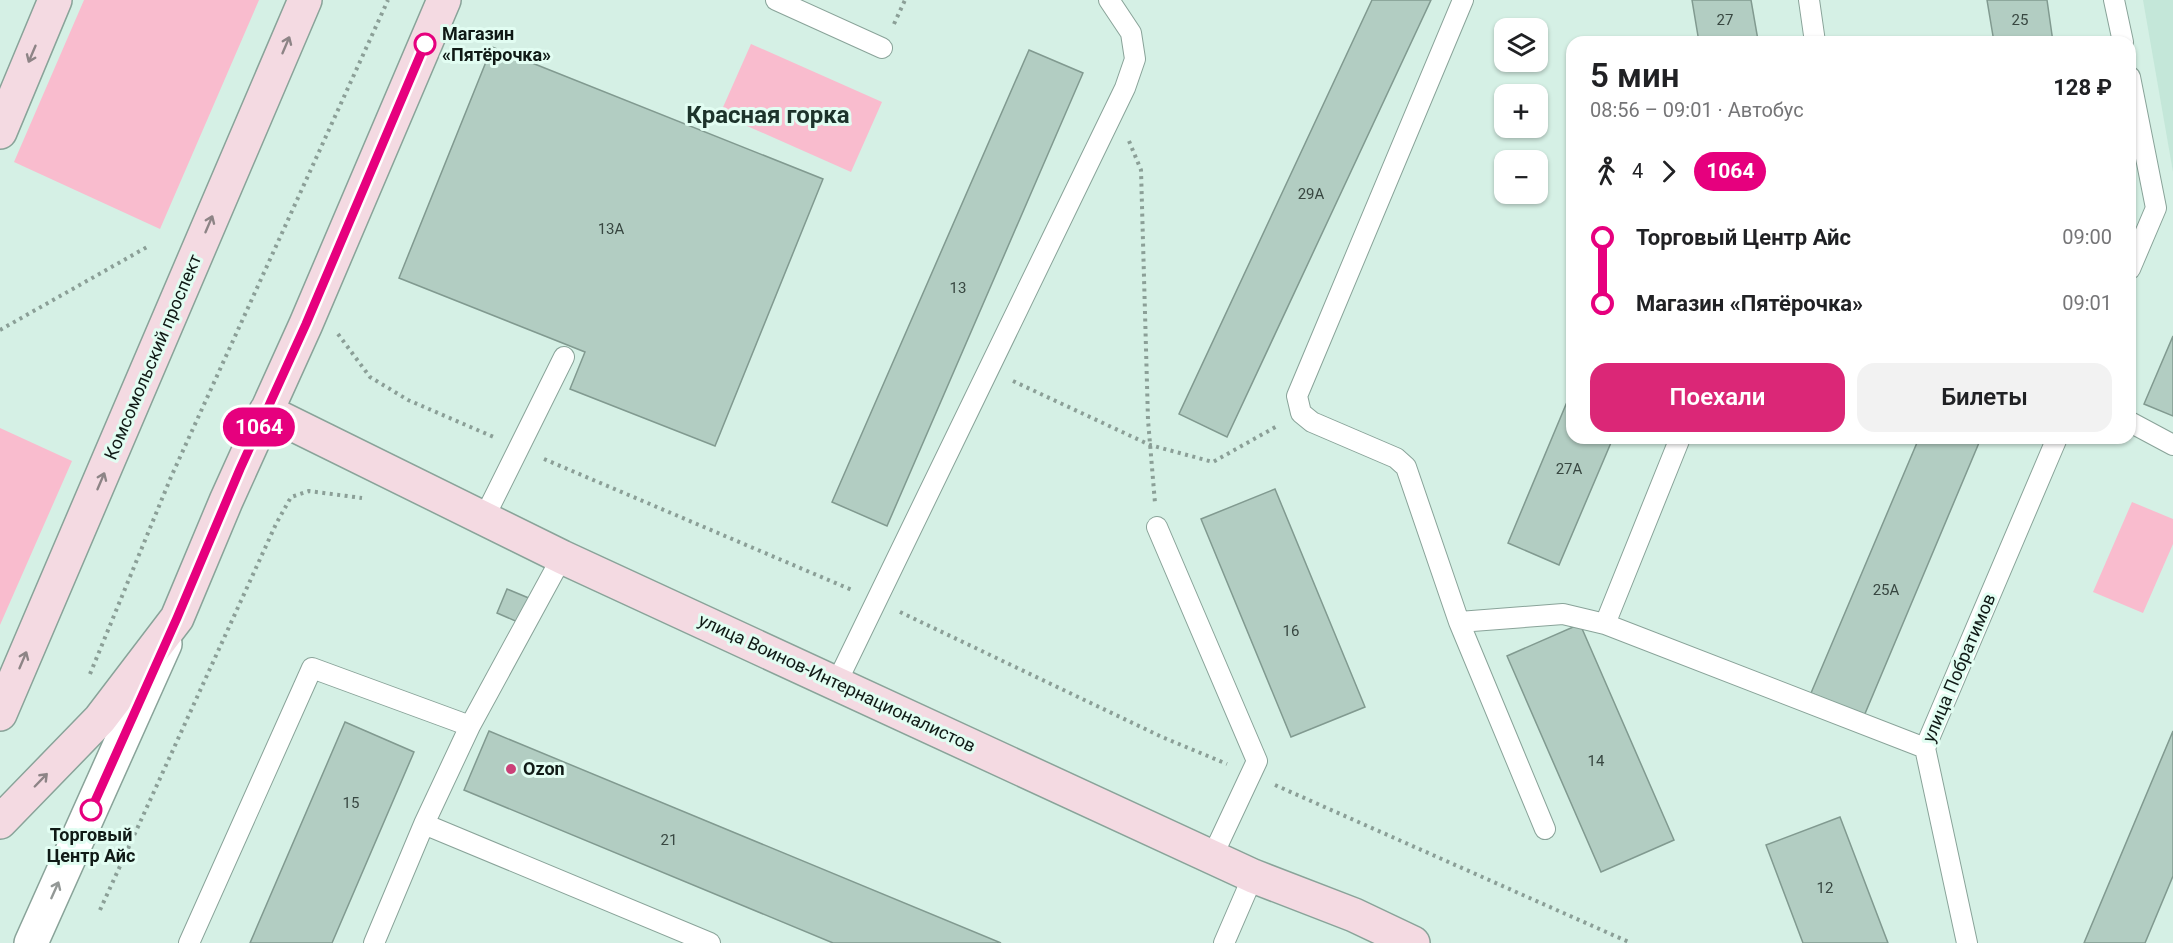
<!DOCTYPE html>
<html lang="ru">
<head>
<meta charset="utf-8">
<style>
  :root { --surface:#fff; --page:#f2f2f2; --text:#202124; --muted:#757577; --accent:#db2777 }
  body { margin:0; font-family:Roboto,sans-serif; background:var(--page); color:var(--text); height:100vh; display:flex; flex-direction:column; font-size:22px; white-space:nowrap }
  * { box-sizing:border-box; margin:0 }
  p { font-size:20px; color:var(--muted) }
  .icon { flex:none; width:33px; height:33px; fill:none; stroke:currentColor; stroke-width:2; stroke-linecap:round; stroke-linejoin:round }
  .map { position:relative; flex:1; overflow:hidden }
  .panel { position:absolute; left:1566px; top:36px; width:570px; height:408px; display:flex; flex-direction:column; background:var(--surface); border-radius:18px; box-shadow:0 2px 4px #0004 }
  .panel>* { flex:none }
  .badge { padding:0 12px; border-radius:20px; font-size:21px; line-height:39px }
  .controls { position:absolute; left:1494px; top:18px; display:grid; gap:12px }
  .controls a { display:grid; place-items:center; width:54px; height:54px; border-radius:12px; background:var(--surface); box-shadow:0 2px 4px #0004; font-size:30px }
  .map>.badge { position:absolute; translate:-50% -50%; box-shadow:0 0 0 3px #fff }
  .legs { display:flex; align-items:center; gap:9px; height:66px; padding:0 24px; font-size:20px }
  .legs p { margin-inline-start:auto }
  .overview { display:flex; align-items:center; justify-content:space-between; height:102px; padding:0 24px }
  h1 { font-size:33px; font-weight:600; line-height:45px }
  .action { display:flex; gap:12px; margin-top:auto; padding:12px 24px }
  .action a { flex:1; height:69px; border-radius:18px; background:var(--accent); color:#fff; font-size:24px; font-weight:600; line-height:69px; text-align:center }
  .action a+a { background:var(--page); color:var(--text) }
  ul { padding:0 24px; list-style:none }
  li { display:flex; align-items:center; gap:21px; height:66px; font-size:22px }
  li i { display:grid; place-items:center; width:9px; height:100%; margin:0 8px; background:currentColor }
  li i::after { content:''; width:15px; height:15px; margin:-8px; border:4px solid; border-radius:50%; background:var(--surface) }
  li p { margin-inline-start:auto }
  li:first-child i { background:linear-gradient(#0000 50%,currentColor 0) }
  li:last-child i { background:linear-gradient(currentColor 50%,#0000 0) }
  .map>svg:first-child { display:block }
  .built { fill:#c4e7d9 }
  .green { fill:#f9bcce }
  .building { fill:#b2cdc2; stroke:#819a90; stroke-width:1.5 }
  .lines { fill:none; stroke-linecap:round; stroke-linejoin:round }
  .service-casing { stroke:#89a399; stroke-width:22 }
  .tertiary-casing { stroke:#89a399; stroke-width:36 }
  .secondary-casing { stroke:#89a399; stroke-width:36 }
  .path { stroke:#8b9f97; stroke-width:4; stroke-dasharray:3 4.5; stroke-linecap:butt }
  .service { stroke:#fff; stroke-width:20 }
  .tertiary { stroke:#fff; stroke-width:33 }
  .secondary { stroke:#f4dae2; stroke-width:33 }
  .oneway { stroke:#8d8486 }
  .oneway2 { stroke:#939896 }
  .line-1-casing { stroke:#fff; stroke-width:14 }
  .line-1 { stroke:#e6007e; stroke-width:9 }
  .stop-1-dot { fill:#fff; stroke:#e6007e; stroke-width:3 }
  .poi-dot { fill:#cb4178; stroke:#e2fdf2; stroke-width:2 }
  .labels { text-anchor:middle; stroke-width:6; stroke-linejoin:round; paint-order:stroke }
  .number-label { font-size:15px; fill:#384741 }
  .stop-label { font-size:18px; font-weight:bold; fill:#101a16; stroke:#e2fdf2; text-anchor:start }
  .street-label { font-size:18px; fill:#101a16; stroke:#e2fdf2 }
  .poi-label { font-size:18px; font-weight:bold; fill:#101a16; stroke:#e2fdf2; text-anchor:start }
  .district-label { font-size:24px; font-weight:bold; fill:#1d332b; stroke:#e2fdf2 }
</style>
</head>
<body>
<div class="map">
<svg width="2173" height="943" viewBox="0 0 2173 943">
  <rect width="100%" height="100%" fill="#d5f0e5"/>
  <path class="built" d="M2143,0H2173V172Z"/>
  <path class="green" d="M84,0H259L160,229L14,162Z
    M751,44L882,102L851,172L720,114Z
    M0,428L72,461L0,625Z
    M2132,502L2173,519V544L2143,613L2093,592Z"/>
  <path class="building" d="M1372,0H1431L1227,437L1179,414Z
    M1692,0H1751L1758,40L1744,42H1699Z
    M1987,0H2047L2053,42H1994Z
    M492,47L823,179L715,446L570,389L585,352L399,278Z
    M1029,50L1083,73L887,526L832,502Z
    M2173,336V416L2144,404Z
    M1572,390V438H1613L1559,565L1508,543Z
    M1919,438H1981L1864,716L1811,693Z
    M1275,489L1365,707L1291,737L1201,519Z
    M507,589L531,599L520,623L497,613Z
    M1580,624L1674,840L1601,872L1507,656Z
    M345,722L414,752L332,943H250Z
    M489,731L1001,943H833L464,790Z
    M2173,731V876L2145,943H2084Z
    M1840,817L1888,943H1803L1766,845Z"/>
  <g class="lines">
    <defs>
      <path id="service" d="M776,0L882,48
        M1463,0L1297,396L1301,413L1312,422L1396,458L1406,467L1459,622L1563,614L1605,624L1925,748
        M1809,0L1815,42
        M2114,0L2123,42
        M2130,77L2156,208L2130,269
        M2130,422L2173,445
        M484,518L564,357
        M1157,527L1257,761L1212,857
        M1459,622L1545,829
        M1605,624L1680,438
        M836,684L1125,88L1135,59L1131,33L1109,0
        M424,824L710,943
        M189,943L312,668L470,726L562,557
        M374,943L424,824L470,726
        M1224,943L1253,876
        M1967,943L1925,748L2057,438"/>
      <path id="tertiary" d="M31,943L165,644"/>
      <path id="secondary" d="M0,132L55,0
        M266,411L562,557L1253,876L1354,915L1413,943
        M0,714L305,0
        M0,822L100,719L177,618L226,501L306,324L444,0"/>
    </defs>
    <use href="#service" class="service-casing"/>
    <use href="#tertiary" class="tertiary-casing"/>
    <use href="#secondary" class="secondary-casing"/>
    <path class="path" d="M894,24L905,0
      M1129,141L1141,170L1148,420L1155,503
      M0,330L147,247
      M338,334L370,377L408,400L496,438
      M1013,381L1150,445L1213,462L1279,425
      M544,459L852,590
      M900,612L1162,737L1227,764
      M90,674L171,477L388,0
      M1275,785L1631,943
      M100,910L276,524L291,497L309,491L362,498"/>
    <use href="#service" class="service"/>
    <use href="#tertiary" class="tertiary"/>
    <use href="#secondary" class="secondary"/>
  </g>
  <defs><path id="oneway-shaft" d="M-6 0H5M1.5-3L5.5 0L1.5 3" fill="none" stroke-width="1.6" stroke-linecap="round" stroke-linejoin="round" transform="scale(1.5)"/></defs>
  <g class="oneway">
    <use href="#oneway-shaft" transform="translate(286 45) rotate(-67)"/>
    <use href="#oneway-shaft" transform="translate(32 54) rotate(113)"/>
    <use href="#oneway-shaft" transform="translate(209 224) rotate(-67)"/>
    <use href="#oneway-shaft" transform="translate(101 481) rotate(-67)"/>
    <use href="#oneway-shaft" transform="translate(23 660) rotate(-67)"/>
    <use href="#oneway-shaft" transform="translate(41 780) rotate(-46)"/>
  </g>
  <use class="oneway2" href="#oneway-shaft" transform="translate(55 890) rotate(-66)"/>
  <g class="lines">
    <defs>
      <path id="line-1" d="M91,810L177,618L240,469L306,324L425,44"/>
    </defs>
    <use href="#line-1" class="line-1-casing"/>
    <use href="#line-1" class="line-1"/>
  </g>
  <g class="stop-1-dot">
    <circle cx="425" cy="44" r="10"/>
    <circle cx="91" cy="810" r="10"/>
  </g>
  <circle class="poi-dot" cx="511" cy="769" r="6"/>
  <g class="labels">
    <g class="number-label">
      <text x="1725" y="25">27</text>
      <text x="2020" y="25">25</text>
      <text x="1311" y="199">29А</text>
      <text x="611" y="234">13А</text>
      <text x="958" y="293">13</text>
      <text x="1569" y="474">27А</text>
      <text x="1886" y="595">25А</text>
      <text x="1291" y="636">16</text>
      <text x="1596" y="766">14</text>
      <text x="351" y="808">15</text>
      <text x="669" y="845">21</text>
      <text x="1825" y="893">12</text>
    </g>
    <g class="stop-label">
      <text x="442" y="40">Магазин<tspan x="442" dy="21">«Пятёрочка»</tspan></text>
      <text x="91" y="841" text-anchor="middle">Торговый<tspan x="91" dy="21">Центр Айс</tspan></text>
    </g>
    <g class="street-label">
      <text transform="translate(153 357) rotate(-67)" y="6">Комсомольский проспект</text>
      <text transform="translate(1959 668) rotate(-67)" y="6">улица Побратимов</text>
      <text transform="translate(837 683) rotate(25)" y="6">улица Воинов-Интернационалистов</text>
    </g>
    <g class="poi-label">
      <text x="523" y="775">Ozon</text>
    </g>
    <g class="district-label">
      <text x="768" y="123">Красная горка</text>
    </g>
  </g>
</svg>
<div class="controls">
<a><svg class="icon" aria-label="layers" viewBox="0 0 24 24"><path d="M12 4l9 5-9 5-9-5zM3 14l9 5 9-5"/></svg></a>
<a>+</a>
<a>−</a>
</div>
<b class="badge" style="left:259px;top:427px;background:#e6007e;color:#fff">1064</b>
<section class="panel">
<div class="overview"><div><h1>5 мин</h1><p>08:56 – 09:01 · Автобус</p></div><b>128 ₽</b></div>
<div class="legs"><svg class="icon" aria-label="walk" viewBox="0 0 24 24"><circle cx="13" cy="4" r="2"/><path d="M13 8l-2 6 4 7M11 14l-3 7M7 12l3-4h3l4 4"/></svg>4<svg class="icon" aria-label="forward" viewBox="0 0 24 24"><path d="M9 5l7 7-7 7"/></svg><b class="badge" style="background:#e6007e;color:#fff">1064</b></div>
<ul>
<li><i style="color:#e6007e"></i><b>Торговый Центр Айс</b><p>09:00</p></li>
<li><i style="color:#e6007e"></i><b>Магазин «Пятёрочка»</b><p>09:01</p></li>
</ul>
<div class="action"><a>Поехали</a><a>Билеты</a></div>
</section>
</div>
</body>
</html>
